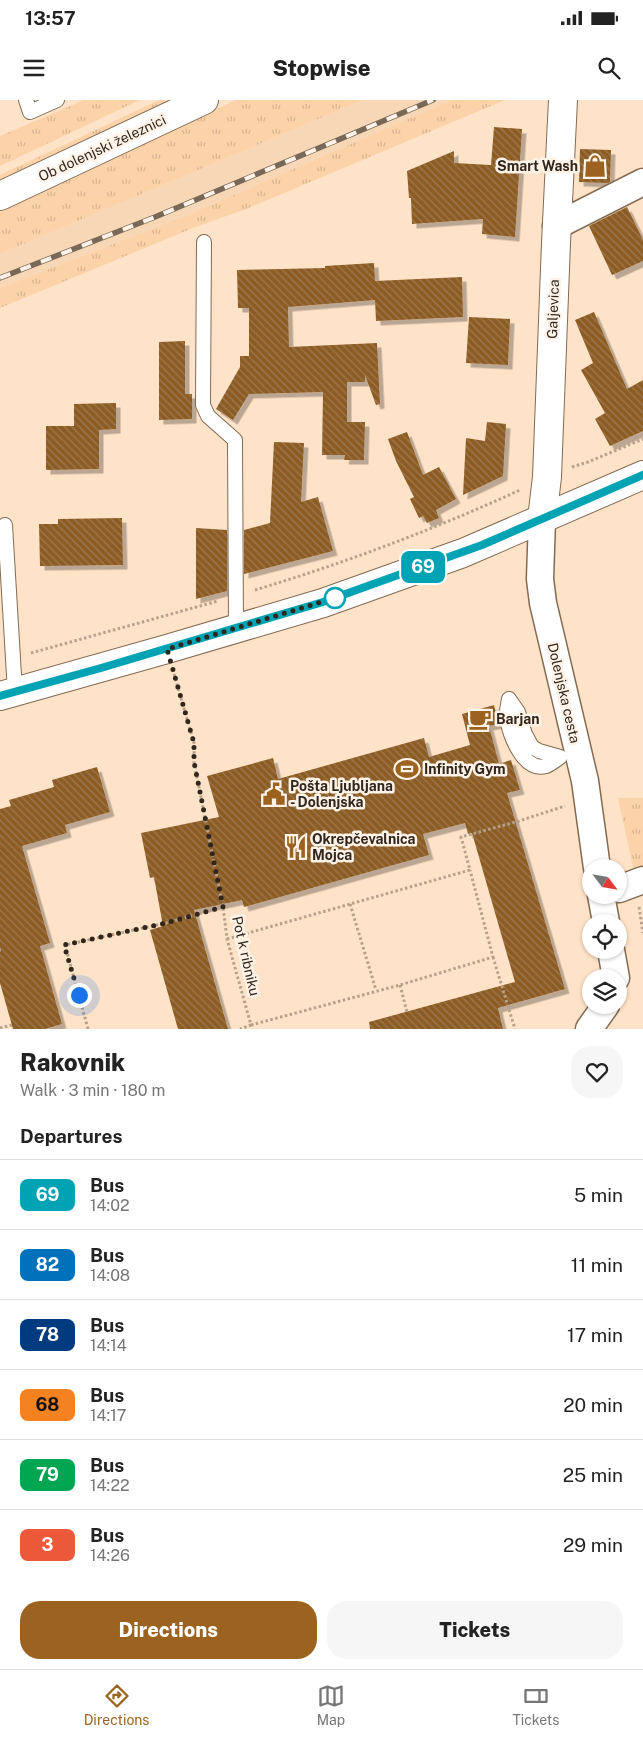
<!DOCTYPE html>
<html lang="en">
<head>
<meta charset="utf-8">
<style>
  :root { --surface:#fff; --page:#f6f6f6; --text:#222; --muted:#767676; --line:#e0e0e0; --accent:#9c6320 }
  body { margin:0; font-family:"Public Sans",sans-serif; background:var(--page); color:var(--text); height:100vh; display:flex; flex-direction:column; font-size:19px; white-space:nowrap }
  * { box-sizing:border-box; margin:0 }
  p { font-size:16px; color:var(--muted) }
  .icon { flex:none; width:28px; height:28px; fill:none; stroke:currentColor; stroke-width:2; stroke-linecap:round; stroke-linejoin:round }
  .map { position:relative; height:929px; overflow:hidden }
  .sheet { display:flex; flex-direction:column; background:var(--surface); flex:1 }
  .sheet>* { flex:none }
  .badge { padding:0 10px; border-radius:8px; font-size:18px; line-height:32px }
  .needle { width:32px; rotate:121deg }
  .fabs { position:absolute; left:582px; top:759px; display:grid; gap:10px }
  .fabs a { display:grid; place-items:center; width:45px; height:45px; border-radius:50%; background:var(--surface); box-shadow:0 1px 4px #0004; font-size:25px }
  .you { position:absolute; width:25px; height:25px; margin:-12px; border:4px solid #fff; border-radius:50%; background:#1a73e8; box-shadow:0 0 0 8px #1a73e833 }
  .map>.badge { position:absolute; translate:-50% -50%; box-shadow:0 0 0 2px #fff }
  h2 { padding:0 20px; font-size:19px; line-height:45px }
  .round { display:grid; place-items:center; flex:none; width:52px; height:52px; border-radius:20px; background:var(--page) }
  .headline { display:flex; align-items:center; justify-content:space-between; height:85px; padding:0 20px }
  h1 { font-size:24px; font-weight:800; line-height:38px }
  .primary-button { display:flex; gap:10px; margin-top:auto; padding:10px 20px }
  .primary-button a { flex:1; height:58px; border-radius:20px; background:var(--accent); color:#fff; font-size:20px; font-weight:800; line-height:58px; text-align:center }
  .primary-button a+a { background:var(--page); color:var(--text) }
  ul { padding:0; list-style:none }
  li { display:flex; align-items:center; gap:15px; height:70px; padding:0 20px; border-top:1px solid var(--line) }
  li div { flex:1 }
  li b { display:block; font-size:19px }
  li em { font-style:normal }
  li .badge { min-width:55px; font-weight:700; text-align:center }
  .status { display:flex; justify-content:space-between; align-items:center; height:35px; padding:0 25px; background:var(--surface); direction:ltr }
  .status svg { height:14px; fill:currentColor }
  header { display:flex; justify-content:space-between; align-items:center; height:65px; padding:0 20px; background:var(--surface); font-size:22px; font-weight:800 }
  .tab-bar { display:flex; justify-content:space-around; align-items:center; height:70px; border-top:1px solid var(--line); background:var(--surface); font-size:14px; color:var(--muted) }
  .tab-bar a { display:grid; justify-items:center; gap:2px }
  .tab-bar .selected { color:var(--accent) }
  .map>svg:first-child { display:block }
  .built { fill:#f8d7b6 }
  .grass { fill:url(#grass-tufts) }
  .building { fill:url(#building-back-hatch); filter:url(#shadow) }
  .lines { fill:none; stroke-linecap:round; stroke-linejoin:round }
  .service-casing { stroke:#836a52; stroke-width:16 }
  .minor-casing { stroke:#836a52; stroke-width:29 }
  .tertiary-casing { stroke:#836a52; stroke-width:30 }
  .primary-casing { stroke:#836a52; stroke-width:30 }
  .path { stroke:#b7a18c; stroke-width:3; stroke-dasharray:2.5 2.5; stroke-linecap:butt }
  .service { stroke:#fff; stroke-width:14 }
  .minor { stroke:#fff; stroke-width:26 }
  .tertiary { stroke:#fff; stroke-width:28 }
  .primary { stroke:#fff; stroke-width:28 }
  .rail-casing { stroke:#786857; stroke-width:5.5 }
  .rail { stroke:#fff3e8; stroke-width:4; stroke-dasharray:11; stroke-linecap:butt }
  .line-casing { stroke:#fff; stroke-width:11 }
  .line { stroke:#00a3b4; stroke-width:8 }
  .walk { stroke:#30261b; stroke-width:5; stroke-dasharray:0 9 }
  .stop-dot { fill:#fff; stroke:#00a3b4; stroke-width:2.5 }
  .labels { text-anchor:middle; stroke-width:5; stroke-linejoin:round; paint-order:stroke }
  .street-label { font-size:14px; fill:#30261b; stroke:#fff3e8 }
  .poi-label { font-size:14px; font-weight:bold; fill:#30261b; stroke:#fff3e8; text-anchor:start }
</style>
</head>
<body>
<div class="status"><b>13:57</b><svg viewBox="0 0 49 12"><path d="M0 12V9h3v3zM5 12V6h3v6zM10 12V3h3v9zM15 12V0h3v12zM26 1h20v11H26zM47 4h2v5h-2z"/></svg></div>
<header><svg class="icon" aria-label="menu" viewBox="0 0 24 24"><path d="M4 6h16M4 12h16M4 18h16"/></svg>Stopwise<svg class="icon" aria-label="search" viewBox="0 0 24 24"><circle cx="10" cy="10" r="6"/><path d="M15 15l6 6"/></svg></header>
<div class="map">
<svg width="643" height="929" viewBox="0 0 643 929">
  <defs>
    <pattern id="grass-tufts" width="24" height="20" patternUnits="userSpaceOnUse" patternTransform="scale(1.25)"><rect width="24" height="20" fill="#fcd2a9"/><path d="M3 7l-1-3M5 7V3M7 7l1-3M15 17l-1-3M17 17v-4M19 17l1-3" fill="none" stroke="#d8b491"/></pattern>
    <pattern id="building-back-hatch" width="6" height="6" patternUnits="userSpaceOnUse" patternTransform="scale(1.25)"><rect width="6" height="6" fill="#8c5c24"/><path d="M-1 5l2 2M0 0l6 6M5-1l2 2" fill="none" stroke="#9c7951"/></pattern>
    <filter id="shadow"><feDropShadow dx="4.5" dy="4.5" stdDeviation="0" flood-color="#0004"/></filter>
  </defs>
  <rect width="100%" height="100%" fill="#ffe3c8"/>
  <path class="built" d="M363,0H452L183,117L0,188V154Z"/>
  <path class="grass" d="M84,0H140L0,66V36Z
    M159,0H168L166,3L0,83V75Z
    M236,0H363L0,154V112Z
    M452,0H505L246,109L193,128L0,208V188L183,117Z
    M618,698H643V769L634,772Z"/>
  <path class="building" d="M494,27L522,29L515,137L482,134L483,119L412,124L411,98H409L407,71L454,51V63L491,65Z
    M580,49L611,50L610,82L608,83L579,82Z
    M627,107L643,140V161L612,175L589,126Z
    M374,163L375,181L462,177L463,217L376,221L375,200L288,207L289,247L377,243L380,304L376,305L365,275V282H347V322H365L364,360H344L345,355H322L323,292L249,294L233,320L216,309L240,267V256H249V208H238L237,170L325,168V166Z
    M594,212L627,289L643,280V331L610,346L595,319L605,313L581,270L593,263L575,220Z
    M469,217L510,219L508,265L466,263Z
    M185,241V294H192V319L159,320V242Z
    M116,303V329L99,330V369L46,370V326H74V304Z
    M487,322L506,324L503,376L463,395L466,338L485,341Z
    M407,332L423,375L439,367L456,399L436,410L439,418L427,423L423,416L419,418L410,399L414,397L396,361L388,339Z
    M274,342L304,343L301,402L318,397L333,451L244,474V430L270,423Z
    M122,418L123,465L40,466L39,424H58V419Z
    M196,428L227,430V491L196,499Z
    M494,605L499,624L489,626L499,664L511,660L520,690L507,693L565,889L498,908L503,929H370L369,922L515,882L472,733L468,734L465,723L423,734L429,755L244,807L242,800L194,810L228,929H178L150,830L163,826L154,777L150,778L141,733L219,717L207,676L273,658L278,679L424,638L429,657L470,645L462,614Z
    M97,667L110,712L65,725L67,733L22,746L50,843L40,846L62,924L45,929H13L0,883V709L11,706L9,700L54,687L52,680Z"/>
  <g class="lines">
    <defs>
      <path id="service" d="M26,0L30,12L57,0
        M204,142L203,305L208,316L235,340L236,529
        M5,425L15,592
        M509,599C508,605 506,612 507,619C510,635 523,672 546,666C551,664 556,660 560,657
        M509,599L518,612L525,634L532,647L539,651L560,657"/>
      <path id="minor" d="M556,126L643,82
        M542,419L540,479L543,503L585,681L597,768
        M619,789L643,780
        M601,795L606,822
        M611,850L616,878
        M589,929L606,905"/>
      <path id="tertiary" d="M0,96L204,0
        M542,419L547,377L556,143L563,0"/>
      <path id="primary" d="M0,596L167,549L323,503L463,453L643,375"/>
    </defs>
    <use href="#service" class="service-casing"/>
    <use href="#minor" class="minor-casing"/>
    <use href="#tertiary" class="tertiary-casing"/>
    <use href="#primary" class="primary-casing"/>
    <path class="path" d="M572,367L588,362L643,339
      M255,490C345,463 435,429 520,390
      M31,553L218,501
      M174,574L194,643V662L223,807L227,839L251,925L240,929
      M350,804L376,890
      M639,807L643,833
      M227,839L470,770L461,737L519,721L565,706
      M0,850H1
      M493,857L515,929
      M400,885L407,912
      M251,925L400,885L493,857L470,770
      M0,928L12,925
      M88,929L65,845L166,823L223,807"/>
    <use href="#service" class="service"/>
    <use href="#minor" class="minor"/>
    <use href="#tertiary" class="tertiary"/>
    <use href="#primary" class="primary"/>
    <defs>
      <path id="rail" d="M0,178L155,117L433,0"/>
    </defs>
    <use href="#rail" class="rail-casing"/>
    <use href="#rail" class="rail"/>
  </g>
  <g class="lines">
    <defs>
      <path id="line" d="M0,596L101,568L323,502L482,445L643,375"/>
    </defs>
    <use href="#line" class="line-casing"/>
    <use href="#line" class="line"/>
    <path class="walk" d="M79,895L64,845L166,823L223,807L194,662V643L167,549L338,497L335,498"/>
  </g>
  <defs>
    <symbol id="shop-bare" viewBox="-9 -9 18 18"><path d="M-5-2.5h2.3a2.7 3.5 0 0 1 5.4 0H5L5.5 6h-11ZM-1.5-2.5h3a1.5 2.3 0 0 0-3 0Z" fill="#9c6320" stroke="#fff3e8" stroke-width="2.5" paint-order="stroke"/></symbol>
    <symbol id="cafe-bare" viewBox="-9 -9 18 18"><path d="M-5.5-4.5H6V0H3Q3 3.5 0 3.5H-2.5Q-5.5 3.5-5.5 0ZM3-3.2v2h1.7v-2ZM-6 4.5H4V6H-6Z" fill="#9c6320" stroke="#fff3e8" stroke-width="2.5" paint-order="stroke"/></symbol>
    <symbol id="stadium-bare" viewBox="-9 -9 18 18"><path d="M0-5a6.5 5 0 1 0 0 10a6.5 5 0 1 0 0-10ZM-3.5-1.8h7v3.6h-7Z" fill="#9c6320" stroke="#fff3e8" stroke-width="2.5" paint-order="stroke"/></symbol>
    <symbol id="civic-bare" viewBox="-9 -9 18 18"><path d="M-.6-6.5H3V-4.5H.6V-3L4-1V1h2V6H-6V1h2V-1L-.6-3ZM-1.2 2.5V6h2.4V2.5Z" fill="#9c6320" stroke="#fff3e8" stroke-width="2.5" paint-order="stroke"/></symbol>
    <symbol id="restaurant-bare" viewBox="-9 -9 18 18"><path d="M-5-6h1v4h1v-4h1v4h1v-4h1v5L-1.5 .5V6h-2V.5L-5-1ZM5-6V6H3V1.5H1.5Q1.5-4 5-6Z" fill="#9c6320" stroke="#fff3e8" stroke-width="2.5" paint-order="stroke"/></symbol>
  </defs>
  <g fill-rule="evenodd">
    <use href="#shop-bare" x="579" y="50" width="32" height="32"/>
    <use href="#cafe-bare" x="464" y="603" width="32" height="32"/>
    <use href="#stadium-bare" x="391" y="653" width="32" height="32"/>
    <use href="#civic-bare" x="258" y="678" width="32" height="32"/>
    <use href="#restaurant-bare" x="280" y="731" width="32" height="32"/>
  </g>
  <circle class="stop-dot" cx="335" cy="498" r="10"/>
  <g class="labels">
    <g class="street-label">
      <text transform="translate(102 48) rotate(-25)" y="5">Ob dolenjski železnici</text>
      <text transform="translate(553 209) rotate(-88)" y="5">Galjevica</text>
      <text transform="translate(564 593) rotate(77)" y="5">Dolenjska cesta</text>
      <text transform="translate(246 856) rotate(77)" y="5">Pot k ribniku</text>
    </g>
    <g class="poi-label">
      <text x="578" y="71" text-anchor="end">Smart Wash</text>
      <text x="496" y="624">Barjan</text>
      <text x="424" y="674">Infinity Gym</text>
      <text x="290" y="691">Pošta Ljubljana<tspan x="290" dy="16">- Dolenjska</tspan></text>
      <text x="312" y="744">Okrepčevalnica<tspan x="312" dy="16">Mojca</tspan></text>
    </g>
  </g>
</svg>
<div class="fabs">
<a><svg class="needle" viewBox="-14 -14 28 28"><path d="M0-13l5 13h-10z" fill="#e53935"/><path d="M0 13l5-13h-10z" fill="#767676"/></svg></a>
<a><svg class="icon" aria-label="locate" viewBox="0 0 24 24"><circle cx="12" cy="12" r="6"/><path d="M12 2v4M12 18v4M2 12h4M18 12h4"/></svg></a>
<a><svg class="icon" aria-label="layers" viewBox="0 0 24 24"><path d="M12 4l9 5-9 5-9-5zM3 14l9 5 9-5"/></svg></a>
</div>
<div class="you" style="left:79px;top:895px"></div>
<b class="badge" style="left:423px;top:467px;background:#00a3b4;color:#fff">69</b>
</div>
<section class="sheet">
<div class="headline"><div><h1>Rakovnik</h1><p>Walk · 3 min · 180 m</p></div><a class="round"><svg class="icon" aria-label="heart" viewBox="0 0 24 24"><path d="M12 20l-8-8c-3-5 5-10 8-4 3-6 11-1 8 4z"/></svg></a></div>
<h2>Departures</h2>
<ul>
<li><span class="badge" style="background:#00a3b4;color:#fff">69</span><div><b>Bus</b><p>14:02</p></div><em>5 min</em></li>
<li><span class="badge" style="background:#0072bc;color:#fff">82</span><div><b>Bus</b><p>14:08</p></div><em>11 min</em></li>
<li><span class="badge" style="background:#003b80;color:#fff">78</span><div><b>Bus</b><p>14:14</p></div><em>17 min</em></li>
<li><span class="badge" style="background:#f58220;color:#111">68</span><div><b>Bus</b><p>14:17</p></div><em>20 min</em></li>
<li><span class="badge" style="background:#00a651;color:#fff">79</span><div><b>Bus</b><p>14:22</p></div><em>25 min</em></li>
<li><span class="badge" style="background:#ec593a;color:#fff">3</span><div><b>Bus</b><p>14:26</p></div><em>29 min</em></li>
</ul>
<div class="primary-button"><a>Directions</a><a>Tickets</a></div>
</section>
<nav class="tab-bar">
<a class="selected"><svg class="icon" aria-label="directions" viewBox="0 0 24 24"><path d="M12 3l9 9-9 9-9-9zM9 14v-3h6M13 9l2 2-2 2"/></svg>Directions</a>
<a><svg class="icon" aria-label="map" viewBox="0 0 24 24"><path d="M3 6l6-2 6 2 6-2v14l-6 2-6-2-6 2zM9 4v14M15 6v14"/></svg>Map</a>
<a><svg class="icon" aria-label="tickets" viewBox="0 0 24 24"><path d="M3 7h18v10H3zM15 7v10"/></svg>Tickets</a>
</nav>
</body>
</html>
